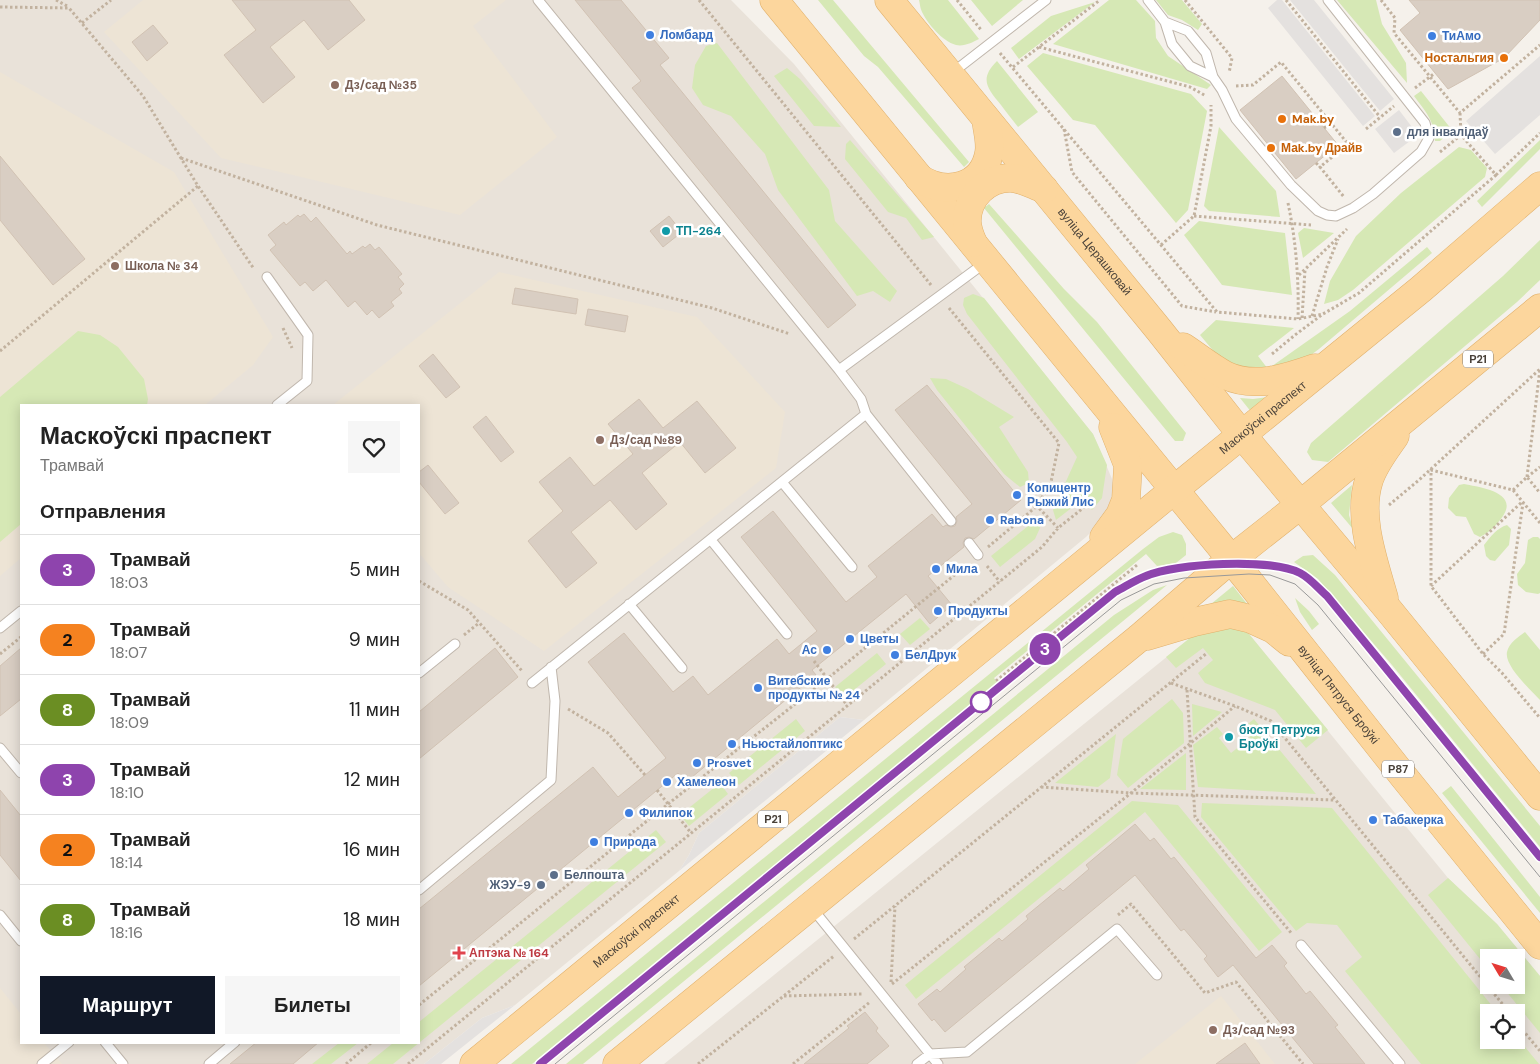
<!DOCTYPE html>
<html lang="ru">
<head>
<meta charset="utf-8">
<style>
  :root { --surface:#fff; --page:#f6f6f6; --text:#222; --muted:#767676; --line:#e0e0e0; --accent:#111827 }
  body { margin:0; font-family:"DM Sans",sans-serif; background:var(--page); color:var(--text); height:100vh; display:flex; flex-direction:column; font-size:19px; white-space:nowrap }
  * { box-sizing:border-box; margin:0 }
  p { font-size:16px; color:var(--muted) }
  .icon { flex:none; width:28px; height:28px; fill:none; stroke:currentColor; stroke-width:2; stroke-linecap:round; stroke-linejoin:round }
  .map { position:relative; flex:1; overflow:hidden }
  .panel { position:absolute; left:20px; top:404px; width:400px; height:640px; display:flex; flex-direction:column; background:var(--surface); border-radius:0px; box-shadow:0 2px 12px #0003 }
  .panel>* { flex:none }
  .badge { padding:0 10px; border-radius:16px; font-size:18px; line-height:32px }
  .needle { width:32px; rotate:308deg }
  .buttons { position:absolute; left:1480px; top:949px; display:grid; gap:10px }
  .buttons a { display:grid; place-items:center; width:45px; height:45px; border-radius:0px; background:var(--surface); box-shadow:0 2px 12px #0003; font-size:25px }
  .map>.badge { position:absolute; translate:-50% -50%; box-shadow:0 0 0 2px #fff }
  h2 { padding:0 20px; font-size:19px; line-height:45px }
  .round { display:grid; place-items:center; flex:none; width:52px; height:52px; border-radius:0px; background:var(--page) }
  .summary { display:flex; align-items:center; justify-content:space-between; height:85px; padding:0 20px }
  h1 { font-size:24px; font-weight:700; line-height:38px }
  .cta { display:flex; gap:10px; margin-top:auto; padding:10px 20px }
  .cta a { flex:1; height:58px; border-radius:0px; background:var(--accent); color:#fff; font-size:20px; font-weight:700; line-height:58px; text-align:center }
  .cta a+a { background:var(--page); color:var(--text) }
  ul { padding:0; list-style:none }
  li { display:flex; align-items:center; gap:15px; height:70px; padding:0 20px; border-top:1px solid var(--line) }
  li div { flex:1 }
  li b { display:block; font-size:19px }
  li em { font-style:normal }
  li .badge { min-width:55px; font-weight:700; text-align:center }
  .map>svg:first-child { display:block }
  .residential { fill:#e9e2d9; fill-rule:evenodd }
  .education { fill:#ede4d5 }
  .green { fill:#d6e8b5 }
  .parking { fill:#e4e1df }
  .building { fill:#d9cec3; stroke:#d1c2b3 }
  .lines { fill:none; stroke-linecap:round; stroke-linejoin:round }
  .lane-casing { stroke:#c0b7ad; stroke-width:11 }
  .primary-casing { stroke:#e1b16c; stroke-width:29 }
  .path { stroke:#c2b29f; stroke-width:3; stroke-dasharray:2.5 2.5; stroke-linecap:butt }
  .lane { stroke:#fff; stroke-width:9 }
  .primary { stroke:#fcd69d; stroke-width:28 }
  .tram { stroke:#999; stroke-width:1 }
  .line-casing { stroke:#fff; stroke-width:11 }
  .line { stroke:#8e44ad; stroke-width:8 }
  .shop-dot { fill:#3f7fe0; stroke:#fff; stroke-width:2 }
  .food-dot { fill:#e8710a; stroke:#fff; stroke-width:2 }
  .education-dot { fill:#8d6e63; stroke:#fff; stroke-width:2 }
  .service-dot { fill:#5c6f8a; stroke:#fff; stroke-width:2 }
  .culture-dot { fill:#0f9aa8; stroke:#fff; stroke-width:2 }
  .stop-dot { fill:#fff; stroke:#8e44ad; stroke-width:2.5 }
  .health-dot { fill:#e0444e; stroke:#fff; stroke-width:2 }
  .labels { text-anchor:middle; stroke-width:5; stroke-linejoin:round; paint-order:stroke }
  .shield { fill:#fff; stroke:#807a74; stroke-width:1 }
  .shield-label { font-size:11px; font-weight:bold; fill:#494139 }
  .shop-label { font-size:12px; font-weight:bold; fill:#366cbe; stroke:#fff; text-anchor:start }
  .food-label { font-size:12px; font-weight:bold; fill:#c56008; stroke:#fff; text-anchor:start }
  .education-label { font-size:12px; font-weight:bold; fill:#785e54; stroke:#fff; text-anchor:start }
  .service-label { font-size:12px; font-weight:bold; fill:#4e5e75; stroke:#fff; text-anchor:start }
  .culture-label { font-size:12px; font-weight:bold; fill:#0d838f; stroke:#fff; text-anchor:start }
  .street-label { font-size:12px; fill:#494139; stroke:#fff }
  .health-label { font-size:12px; font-weight:bold; fill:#be3a42; stroke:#fff; text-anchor:start }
</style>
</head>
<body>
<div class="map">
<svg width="1540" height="1064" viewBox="0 0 1540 1064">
  <rect width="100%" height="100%" fill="#f5f1eb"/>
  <path class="residential" d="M0,0H731L794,64L1093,434L1112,479L1113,492L1105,518L1086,537L864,720L840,717L699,833L689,855L679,871L515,1005L482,1018L424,1064H0ZM21,405H419V1042H21Z
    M1200,630L1249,634L1448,878L1497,924L1540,976V1064H664ZM1489,958H1516V985H1489ZM1489,1012H1516V1040H1489Z"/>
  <path class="education" d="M143,0H506L473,26L557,137L460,215L221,158L104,32Z
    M0,72L174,172L273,337L253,365L205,405H21V558L0,576Z
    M499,272L697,317L785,412L776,468L544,651L448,587L419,553V405H333Z
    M0,988L21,1014V1042L44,1043L62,1064H0Z
    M1221,996L1275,1064H1135Z"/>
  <path class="green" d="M818,0H833L969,162L964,167L878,67L864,56Z
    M919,0H948L979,39C973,42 964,47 956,45C942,41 928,24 922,12C920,8 920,4 919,0Z
    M971,0H1023L992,26Z
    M1109,0H1136L1155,21L1156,38L1168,56L1211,85L1207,89L1053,44Z
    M1156,0H1182L1202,24L1198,30L1182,20L1168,15Z
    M1337,0H1376L1382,24L1406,63L1407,83Z
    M1095,2L1019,59L1011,48L1051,16Z
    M717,43L829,190L835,221L897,291L890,302L873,291L857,296L778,190L765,154L731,116L703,105L692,88L695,65L706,46Z
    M1043,53L1191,94L1207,111L1188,210L1176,223L1095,125L1073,120L1027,66Z
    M997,61L1038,112L1018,127C1012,119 1006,112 1001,105C987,88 979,79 997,61Z
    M787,68L800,79L841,127L814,126L774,76Z
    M1421,91L1452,130L1440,141H1435C1435,121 1425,111 1414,96Z
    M1219,127L1276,191L1280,217L1209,211L1204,206Z
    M850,140L934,237L922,240L906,218L888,212L845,159L846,144Z
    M1540,140V149L1482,207L1477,201Z
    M1459,147L1471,150L1487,168L1485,177L1353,290L1338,300L1324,304L1330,281L1356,236L1401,193Z
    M989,204L1064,289L1097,322L1186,433L1183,441H1175L984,208Z
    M1199,221L1285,233L1292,295L1222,285L1184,235Z
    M1304,228L1334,233L1303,258L1298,233Z
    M1540,240V280L1517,302L1328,462L1312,460L1307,452L1311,443L1503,276Z
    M1427,247L1432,253L1319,349L1296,366L1262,375L1221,360L1200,335L1216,320L1294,328L1258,356L1268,369L1350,311Z
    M973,294L984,298L1093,434L1107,465L1102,498L1092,510L1083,499L1056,520L1053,510L1077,457L1067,442L967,314L963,305L964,298Z
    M78,331L100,335L118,347L144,379L148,399L147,405H21V524L0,542V397Z
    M930,378L946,379L968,389L1014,417L999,427L1028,472L1029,483L1020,487L1004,474L937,390Z
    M1275,396L1256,418L1240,398L1253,399Z
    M1464,484C1479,487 1519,492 1503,516C1496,526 1490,532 1480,537L1474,534L1466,517L1456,516L1448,508L1449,498L1459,485Z
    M1352,485L1349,515L1353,529L1331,503Z
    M1038,518L1040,528L1035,539L1000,567L991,556Z
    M1507,525L1511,529L1509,545L1495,561L1490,560L1486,556L1484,545C1491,536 1497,528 1507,525Z
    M1173,532L1182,535L1186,544V555L1176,563L1157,566L1146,554L994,678L998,684L532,1064H511L1143,549L1159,537Z
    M1533,537H1538L1540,539V593L1538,594L1526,592L1518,585L1517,574L1525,563L1528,540Z
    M1313,555L1335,575L1540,826V847L1392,665L1318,579L1294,562L1303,556Z
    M1167,585L583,1064H566L1114,615L1153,590Z
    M1233,586L1251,609L1235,605L1211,604Z
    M1295,598L1309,611L1319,624L1312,630L1300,612Z
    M920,618L930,629L910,645L900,634Z
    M1231,624L1249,634L1328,730L1306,748L1275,710L1205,683L1198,673L1213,660L1203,648L1176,668L1166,657L1200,630Z
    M1525,632L1540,650V700C1531,690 1504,666 1507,652C1509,643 1518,637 1525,632Z
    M877,653L886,664L844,698L835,687Z
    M1172,699L1183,713L1184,743L1128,788L1117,775L1123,739Z
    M1192,704L1222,712L1193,736Z
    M796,719L805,731L739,785L729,773Z
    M1254,719L1316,794L1198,787L1193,745L1217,727L1223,734L1219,738L1231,753L1250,738L1243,728Z
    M1116,734L1110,778L1098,787L1055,783Z
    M1186,753V790L1140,789Z
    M720,783L728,794L689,826L680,815Z
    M1451,786L1540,897V913L1442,793Z
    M1132,801L1178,805L1282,932L1259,951L1145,812L916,999L905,985Z
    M1202,803L1332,808L1497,1012H1489V1040H1516V1036L1539,1064H1421L1345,971L1362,957L1337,925L1307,923L1296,931L1201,817Z
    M656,830L666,842L393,1064H367L393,1043L419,1042V1022Z
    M1448,878L1497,924L1540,976V1033L1501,985H1516V958H1489V970L1428,895Z
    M339,1043H358L331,1064H312Z"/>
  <path class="parking" d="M1277,0H1282L1375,116L1363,126L1268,8Z
    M1290,0H1314L1394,99L1380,111Z
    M1540,56V115L1495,154L1466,121Z
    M1399,110L1418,135L1394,153L1375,129Z
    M840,717L864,720L679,871L689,855L699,833Z
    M515,1005L441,1064H424L482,1018Z"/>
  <path class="building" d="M232,0H349L365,20L328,50L304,20L270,47L295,77L263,103L224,55L256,30Z
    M575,0H621L669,58L660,65L856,305L828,328L632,88L641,81Z
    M1409,0H1540V20L1504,58L1448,89L1400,30L1420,13Z
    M153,25L168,43L147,61L132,42Z
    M1282,76L1338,145L1296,179L1240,110Z
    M0,156L85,259L53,285L0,220Z
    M304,214L311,222L316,217L347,254L350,251L352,254L363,246L365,248L370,244L375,250L379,247L402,274L398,277L404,284L399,289L402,293L391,302L394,306L379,318L372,310L367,315L355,301L348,307L326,280L313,291L305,282L300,286L270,250L276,245L268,235L284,222L286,225L298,215L300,217Z
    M669,216L682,232L663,247L650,231Z
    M515,288L578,299L576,314L512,304Z
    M588,309L628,316L625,332L585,325Z
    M433,354L460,387L446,398L419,366Z
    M927,385L1021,500L974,539L969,537L965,538L963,543L964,547L928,576L952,605L930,624L906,594L812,670L816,675L686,782L678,773L419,986V909L593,767L618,797L666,758L588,662L624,633L673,692L693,676L708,695L777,639L789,654L817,631L741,537L773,511L846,602L877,577L868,566L932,514L943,527L946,525L951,527L955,526L957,521L956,517L972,504L895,410Z
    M639,399L663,428L697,401L736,448L705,473L680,442L642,473L667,504L636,530L610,500L571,532L597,563L566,588L528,541L563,511L539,482L570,457L594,486L633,454L608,424Z
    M486,416L514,452L501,462L473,427Z
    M428,465L459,503L445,514L419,482V472Z
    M21,648V699L0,716V666Z
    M495,648L518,677L419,759V712Z
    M0,790L21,816V881L0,855Z
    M1135,824L1150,841L1154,838L1171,859L1174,857L1256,958L1272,945L1287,963L1284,966L1306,994L1310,991L1338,1025L1335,1027L1365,1064H1314L1233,965L1218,977L1204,959L1207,956L1184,929L1181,931L1135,875L945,1032L934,1019L932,1021L918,1004L937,989L940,992L966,969L964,967L999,938L1002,941L1028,919L1026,916L1060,888L1063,891L1089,869L1086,865Z
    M865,1012L878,1028L876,1031L889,1046L867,1064H804L849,1028L847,1026Z
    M257,1042H319L293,1064H230Z
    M1245,1043L1260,1064H1216Z"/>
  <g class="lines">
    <defs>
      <path id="lane" d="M1148,0L1165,22L1172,44L1190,66L1213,77L1222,90L1236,119L1291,185L1318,211L1327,215L1336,216L1353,208L1373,194L1421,152L1429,138L1425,123L1328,0
        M1165,22L1188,31L1206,53L1213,77
        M952,73L1046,0
        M267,277L308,335L307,381L277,405
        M839,370L986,262
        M866,414L951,521
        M782,482L852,567
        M711,540L787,634
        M969,543L978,555
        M629,604L682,668
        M0,628L21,611
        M419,673L455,644
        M532,683L866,414L861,399L839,370L538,0
        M0,748L21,773
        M419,890L551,780L555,701L551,667
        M812,908L938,1064
        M0,915L21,941
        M1301,945L1400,1064
        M105,1042L123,1064
        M42,1064L69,1042
        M209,1064L235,1042
        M917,1064L930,1054L967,1052L1117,929L1157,975"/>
      <g id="primary">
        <path id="s1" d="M774,0L1244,575L1404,777L1540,945"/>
        <path id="s2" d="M889,0L1159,330L1242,435L1387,608L1540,796"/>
        <path d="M919,178C946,196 983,188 989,153C991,142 987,130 986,119"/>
        <path d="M973,243C970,236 967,229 967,221C967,197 987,178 1010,178C1022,178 1033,185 1044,189"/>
        <path d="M1183,347C1197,356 1210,367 1225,375C1254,389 1287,378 1315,368"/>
        <path d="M1104,537L1120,515L1126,500L1128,465L1113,427"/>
        <path d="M1384,598C1374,562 1357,517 1369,480C1374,464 1386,449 1395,436"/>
        <path d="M1147,636L1194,622L1230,614L1251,619L1273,629L1289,642"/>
        <path id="s3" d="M474,1064L1175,489L1421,289L1540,186"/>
        <path d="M617,1064L1139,638L1224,565L1300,505L1540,308"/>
      </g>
    </defs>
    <use href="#lane" class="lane-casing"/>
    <use href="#primary" class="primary-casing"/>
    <path class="path" d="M56,0L69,7
      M699,0L931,285
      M957,0L982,31
      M1185,0L1232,58L1229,73
      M1286,0L1380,117
      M1381,0L1395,18L1394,33L1460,113L1540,45
      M0,7L69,8L143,96L198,186L254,269
      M82,23L111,0
      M1039,47L1190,87L1206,96
      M1000,53L1217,312L1298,319L1323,314
      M1013,67L1100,0
      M1236,86L1253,85L1281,62L1348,144L1320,167L1344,197
      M1415,88L1435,73
      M1324,128L1331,123
      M1064,129L1072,172L1182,306L1216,312
      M1366,129L1394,106
      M1440,152L1461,135
      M181,158L377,225L712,308L790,334
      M1316,163L1320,167
      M1496,175L1540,133
      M1288,203C1296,241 1299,279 1298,319
      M1194,216L1311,225
      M1161,245L1194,216L1211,126V105
      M1299,275L1347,229
      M949,308L1059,443L1051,482L1037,506L1058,528
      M1312,316L1327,267L1338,239
      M1302,318L1305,270
      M283,328L292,348
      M0,351L198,186
      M1272,354L1295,335L1323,314L1359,293L1496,175L1461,135L1460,113
      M1527,477L1540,369
      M1527,477L1540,467
      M1513,490L1527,477L1540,493
      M1389,505L1419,480L1540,369
      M1540,523L1513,490L1431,470V586L1483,654L1502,673L1540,718
      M988,547L1037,506
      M987,566L1000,582
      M419,581L468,610L523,672
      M1431,586L1522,502
      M464,635L479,623
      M0,654L21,637
      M1483,654L1504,634L1523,503
      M814,661L847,705
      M996,681L1137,565
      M1171,683L1235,706L1271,721L1509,1012
      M1187,690L1195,817L1292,934
      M568,709L608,733L645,775
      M1041,787L1131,793L1334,800
      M657,790L691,833
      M1118,915L1131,904L1205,993L1236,982L1303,1064
      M854,939L1207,653
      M891,982L895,906
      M892,984L1131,793L1235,706
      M784,996L863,994
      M419,1005L668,804L827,679L968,564
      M1516,1022L1540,1051
      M346,1064L372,1042
      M408,1064L1042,547L1058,528L1087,505
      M698,1064L834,956
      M793,1064L870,1002"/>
    <use href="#lane" class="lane"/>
    <use href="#primary" class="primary"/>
    <path class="tram" d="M540,1064L1115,592C1125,587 1135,580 1146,576C1176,563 1271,558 1300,573C1310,578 1319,589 1327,596L1540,857
      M555,1064L1121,600L1154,584L1184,578L1249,574L1270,575L1295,584L1318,605L1540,877"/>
  </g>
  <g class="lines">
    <defs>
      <path id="line" d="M540,1064L1115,592C1125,587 1135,580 1146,576C1176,563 1271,558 1300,573C1310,578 1319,589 1327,596L1540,857"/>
    </defs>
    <use href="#line" class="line-casing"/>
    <use href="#line" class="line"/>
  </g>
  <g class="shop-dot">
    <circle cx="650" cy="35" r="5"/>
    <circle cx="1432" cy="36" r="5"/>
    <circle cx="1017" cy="495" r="5"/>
    <circle cx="990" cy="520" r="5"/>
    <circle cx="936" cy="569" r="5"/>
    <circle cx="938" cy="611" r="5"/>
    <circle cx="850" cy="639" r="5"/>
    <circle cx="827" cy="650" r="5"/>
    <circle cx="895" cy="655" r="5"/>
    <circle cx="758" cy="688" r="5"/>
    <circle cx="732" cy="744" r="5"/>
    <circle cx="697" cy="763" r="5"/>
    <circle cx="667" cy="782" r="5"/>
    <circle cx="629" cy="813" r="5"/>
    <circle cx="1373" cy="820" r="5"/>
    <circle cx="594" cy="842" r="5"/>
  </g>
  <g class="food-dot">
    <circle cx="1504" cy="58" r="5"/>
    <circle cx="1282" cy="119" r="5"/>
    <circle cx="1271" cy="148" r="5"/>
  </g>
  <g class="education-dot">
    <circle cx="335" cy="85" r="5"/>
    <circle cx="115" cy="266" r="5"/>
    <circle cx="600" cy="440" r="5"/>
    <circle cx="1213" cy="1030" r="5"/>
  </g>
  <g class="service-dot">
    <circle cx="1397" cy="132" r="5"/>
    <circle cx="554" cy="875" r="5"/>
    <circle cx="541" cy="885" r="5"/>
  </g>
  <g class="culture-dot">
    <circle cx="666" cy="231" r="5"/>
    <circle cx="1229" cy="737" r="5"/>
  </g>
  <circle class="stop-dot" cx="981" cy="702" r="10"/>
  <path class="health-dot" d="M456.5 945.5h5v5h5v5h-5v5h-5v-5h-5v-5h5z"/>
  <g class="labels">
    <g class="shield">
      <rect x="1463" y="350.5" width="30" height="17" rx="4"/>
      <rect x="1382" y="760.5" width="32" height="17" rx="4"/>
      <rect x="758" y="810.5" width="30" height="17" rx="4"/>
    </g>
    <g class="shield-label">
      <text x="1478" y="363">Р21</text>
      <text x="1398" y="773">Р87</text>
      <text x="773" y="823">Р21</text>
    </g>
    <g class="shop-label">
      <text x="660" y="39">Ломбард</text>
      <text x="1442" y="40">ТиАмо</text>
      <text x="1027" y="492">Копицентр<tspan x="1027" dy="14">Рыжий Лис</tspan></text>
      <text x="1000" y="524">Rabona</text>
      <text x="946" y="573">Мила</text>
      <text x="948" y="615">Продукты</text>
      <text x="860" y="643">Цветы</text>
      <text x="817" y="654" text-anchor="end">Ас</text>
      <text x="905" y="659">БелДрук</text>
      <text x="768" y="685">Витебские<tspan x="768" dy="14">продукты № 24</tspan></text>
      <text x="742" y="748">Ньюстайлоптикс</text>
      <text x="707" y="767">Prosvet</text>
      <text x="677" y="786">Хамелеон</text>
      <text x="639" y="817">Филипок</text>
      <text x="1383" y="824">Табакерка</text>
      <text x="604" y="846">Природа</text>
    </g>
    <g class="food-label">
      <text x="1494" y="62" text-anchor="end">Ностальгия</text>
      <text x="1292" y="123">Mak.by</text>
      <text x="1281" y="152">Маk.by Драйв</text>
    </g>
    <g class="education-label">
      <text x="345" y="89">Дз/сад №35</text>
      <text x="125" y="270">Школа № 34</text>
      <text x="610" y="444">Дз/сад №89</text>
      <text x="1223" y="1034">Дз/сад №93</text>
    </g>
    <g class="service-label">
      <text x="1407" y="136">для інвалідаў</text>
      <text x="564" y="879">Белпошта</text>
      <text x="531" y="889" text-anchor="end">ЖЭУ-9</text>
    </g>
    <g class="culture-label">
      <text x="676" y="235">ТП-264</text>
      <text x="1239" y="734">бюст Петруся<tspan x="1239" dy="14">Броўкі</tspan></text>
    </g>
    <g class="street-label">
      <text dy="4" stroke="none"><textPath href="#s2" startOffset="325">вуліца Церашковай</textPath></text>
      <text dy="4" stroke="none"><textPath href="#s3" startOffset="1020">Маскоўскі праспект</textPath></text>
      <text dy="4" stroke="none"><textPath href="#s1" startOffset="895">вуліца Пятруся Броўкі</textPath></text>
      <text dy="4" stroke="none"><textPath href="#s3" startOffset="210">Маскоўскі праспект</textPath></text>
    </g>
    <g class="health-label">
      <text x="469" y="957">Аптэка № 164</text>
    </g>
  </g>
</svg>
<div class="buttons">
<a><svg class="needle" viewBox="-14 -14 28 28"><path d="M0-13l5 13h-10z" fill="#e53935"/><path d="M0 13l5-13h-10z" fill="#767676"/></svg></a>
<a><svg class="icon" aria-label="locate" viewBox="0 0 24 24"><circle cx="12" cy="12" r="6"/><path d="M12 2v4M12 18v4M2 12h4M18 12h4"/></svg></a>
</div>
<b class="badge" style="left:1045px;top:649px;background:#8e44ad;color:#fff">3</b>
<section class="panel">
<div class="summary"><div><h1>Маскоўскі праспект</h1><p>Трамвай</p></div><a class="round"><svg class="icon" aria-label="heart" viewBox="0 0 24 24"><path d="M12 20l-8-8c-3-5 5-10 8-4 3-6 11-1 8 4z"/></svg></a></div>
<h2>Отправления</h2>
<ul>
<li><span class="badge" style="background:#8e44ad;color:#fff">3</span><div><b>Трамвай</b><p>18:03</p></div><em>5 мин</em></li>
<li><span class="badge" style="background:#f58220;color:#111">2</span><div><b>Трамвай</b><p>18:07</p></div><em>9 мин</em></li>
<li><span class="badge" style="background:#6b8e23;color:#fff">8</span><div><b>Трамвай</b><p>18:09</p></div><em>11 мин</em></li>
<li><span class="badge" style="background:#8e44ad;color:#fff">3</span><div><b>Трамвай</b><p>18:10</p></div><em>12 мин</em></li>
<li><span class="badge" style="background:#f58220;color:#111">2</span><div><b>Трамвай</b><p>18:14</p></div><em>16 мин</em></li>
<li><span class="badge" style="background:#6b8e23;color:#fff">8</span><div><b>Трамвай</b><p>18:16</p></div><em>18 мин</em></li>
</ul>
<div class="cta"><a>Маршрут</a><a>Билеты</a></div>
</section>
</div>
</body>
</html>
